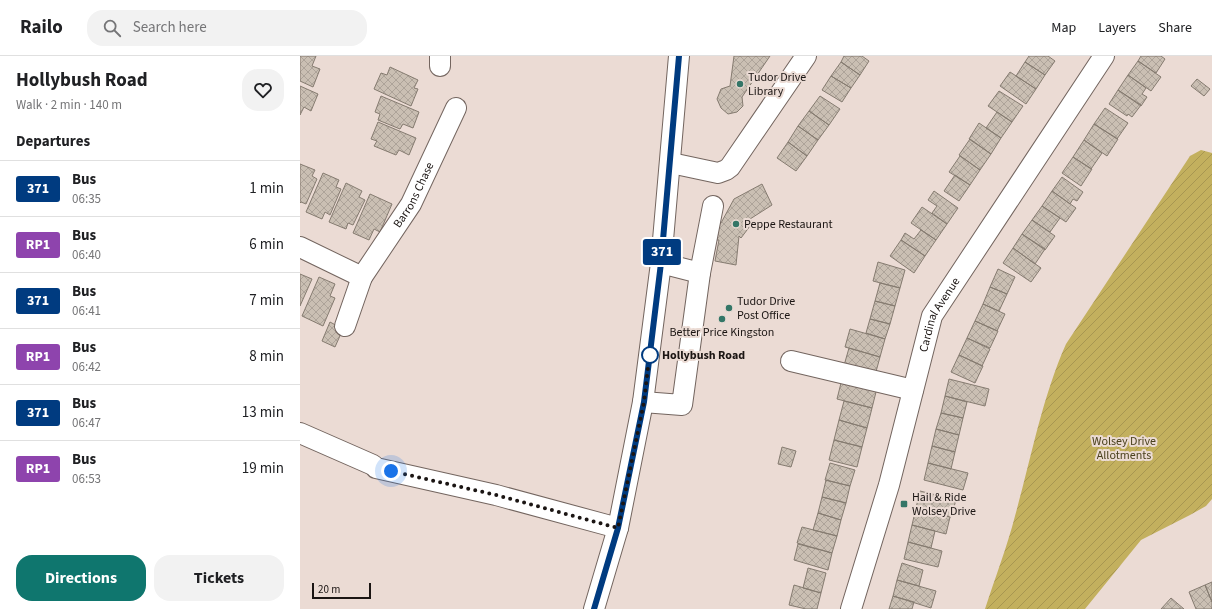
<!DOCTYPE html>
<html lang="en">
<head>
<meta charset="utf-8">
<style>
  :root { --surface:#fff; --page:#f2f2f2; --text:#202124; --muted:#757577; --line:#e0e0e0; --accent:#0f766e }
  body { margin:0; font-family:"Source Sans 3",sans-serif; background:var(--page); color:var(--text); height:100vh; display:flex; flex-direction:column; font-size:15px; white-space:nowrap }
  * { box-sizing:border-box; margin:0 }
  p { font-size:13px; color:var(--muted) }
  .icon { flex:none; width:22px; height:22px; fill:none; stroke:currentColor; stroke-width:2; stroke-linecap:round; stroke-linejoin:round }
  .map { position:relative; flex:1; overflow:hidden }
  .side { display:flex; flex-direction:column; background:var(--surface); width:300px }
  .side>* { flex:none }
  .badge { padding:0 8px; border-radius:3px; font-size:14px; line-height:26px }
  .scale { position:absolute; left:12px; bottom:10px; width:59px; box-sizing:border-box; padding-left:4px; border:2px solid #1b1513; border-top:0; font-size:11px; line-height:14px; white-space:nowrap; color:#1b1513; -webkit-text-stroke:3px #ebdbd4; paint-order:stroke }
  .you { position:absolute; width:20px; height:20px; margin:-10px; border:3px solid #fff; border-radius:50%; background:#1a73e8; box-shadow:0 0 0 6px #1a73e833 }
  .map>.badge { position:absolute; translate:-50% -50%; box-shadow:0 0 0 2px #fff }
  h2 { padding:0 16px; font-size:15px; line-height:36px }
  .round { display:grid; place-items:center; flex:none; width:42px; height:42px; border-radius:16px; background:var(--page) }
  .overview { display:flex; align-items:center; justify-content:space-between; height:68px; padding:0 16px }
  h1 { font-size:19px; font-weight:700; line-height:30px }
  .cta { display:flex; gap:8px; margin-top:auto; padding:8px 16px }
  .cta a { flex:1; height:46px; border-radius:16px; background:var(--accent); color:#fff; font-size:16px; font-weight:700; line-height:46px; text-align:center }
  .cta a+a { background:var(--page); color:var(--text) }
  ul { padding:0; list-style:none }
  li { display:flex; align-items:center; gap:12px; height:56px; padding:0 16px; border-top:1px solid var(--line) }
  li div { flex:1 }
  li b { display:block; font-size:15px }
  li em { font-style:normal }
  li .badge { min-width:44px; font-weight:700; text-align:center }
  header { display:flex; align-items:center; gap:24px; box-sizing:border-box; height:56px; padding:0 20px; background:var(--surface); border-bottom:1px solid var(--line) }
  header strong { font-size:19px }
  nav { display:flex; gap:22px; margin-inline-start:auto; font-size:14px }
  .search { width:280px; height:36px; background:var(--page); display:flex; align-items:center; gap:10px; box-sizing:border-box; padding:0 14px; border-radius:16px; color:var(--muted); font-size:15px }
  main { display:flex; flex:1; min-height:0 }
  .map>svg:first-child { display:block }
  .garden { fill:url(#garden-furrows) }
  .building { fill:url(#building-cross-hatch); stroke:#857b70 }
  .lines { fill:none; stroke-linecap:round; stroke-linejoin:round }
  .minor-casing { stroke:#73655f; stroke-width:22 }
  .minor { stroke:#fff; stroke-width:20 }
  .line-casing { stroke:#fff; stroke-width:9 }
  .line { stroke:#003b80; stroke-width:6 }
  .walk { stroke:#1b1513; stroke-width:4; stroke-dasharray:0 7.2 }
  .poi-dot { fill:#347667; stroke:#ebdbd4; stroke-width:1.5 }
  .stop-dot { fill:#fff; stroke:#003b80; stroke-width:2 }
  .labels { text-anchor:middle; stroke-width:4; stroke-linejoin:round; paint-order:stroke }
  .poi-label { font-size:12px; fill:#1b1513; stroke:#ebdbd4; text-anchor:start }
  .street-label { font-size:12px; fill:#1b1513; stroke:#ebdbd4 }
  .stop-label { font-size:12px; font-weight:bold; fill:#1b1513; stroke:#ebdbd4; text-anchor:start }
  .park-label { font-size:12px; fill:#4a411d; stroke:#ebdbd4 }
</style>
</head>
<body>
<header>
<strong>Railo</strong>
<div class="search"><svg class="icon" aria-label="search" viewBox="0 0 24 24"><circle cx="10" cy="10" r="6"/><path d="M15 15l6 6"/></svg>Search here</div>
<nav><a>Map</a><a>Layers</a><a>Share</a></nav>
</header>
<main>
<section class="side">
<div class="overview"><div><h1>Hollybush Road</h1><p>Walk · 2 min · 140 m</p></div><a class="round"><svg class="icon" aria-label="heart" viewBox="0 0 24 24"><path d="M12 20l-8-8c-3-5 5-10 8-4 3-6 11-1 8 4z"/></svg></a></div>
<h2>Departures</h2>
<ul>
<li><span class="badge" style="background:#003b80;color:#fff">371</span><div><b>Bus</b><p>06:35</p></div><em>1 min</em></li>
<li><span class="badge" style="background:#8e44ad;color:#fff">RP1</span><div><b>Bus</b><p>06:40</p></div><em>6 min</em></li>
<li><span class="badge" style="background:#003b80;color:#fff">371</span><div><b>Bus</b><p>06:41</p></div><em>7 min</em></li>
<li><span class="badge" style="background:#8e44ad;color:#fff">RP1</span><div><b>Bus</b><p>06:42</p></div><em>8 min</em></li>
<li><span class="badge" style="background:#003b80;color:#fff">371</span><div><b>Bus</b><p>06:47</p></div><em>13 min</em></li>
<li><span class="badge" style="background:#8e44ad;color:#fff">RP1</span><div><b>Bus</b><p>06:53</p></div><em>19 min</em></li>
</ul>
<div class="cta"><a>Directions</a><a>Tickets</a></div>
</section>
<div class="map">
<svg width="912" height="553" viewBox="0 0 912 553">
  <defs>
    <pattern id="garden-furrows" width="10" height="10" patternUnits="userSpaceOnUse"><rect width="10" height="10" fill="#c3b05e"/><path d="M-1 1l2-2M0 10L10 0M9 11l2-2" fill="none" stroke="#a79651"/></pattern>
    <pattern id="building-cross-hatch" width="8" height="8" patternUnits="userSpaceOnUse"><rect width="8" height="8" fill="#cabfb3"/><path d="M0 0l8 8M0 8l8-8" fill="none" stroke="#ada399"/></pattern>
  </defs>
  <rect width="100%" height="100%" fill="#ebdbd4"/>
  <path class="garden" d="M901,94L912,97V443L906,450L890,459L841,484L785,553H685C695,522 707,491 715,460C731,403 742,342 766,288L890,100Z"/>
  <path class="building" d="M0,0H16L12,10L20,13L13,31L0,25Z
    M434,0H470L442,41L443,50L437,56L428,58L421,52L417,43L421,33L430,30Z
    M544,0H562L569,5L560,19L541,6Z
    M729,0H748L755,5L745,19L725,6Z
    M841,0H861L865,3L856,17L838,5Z
    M838,5L861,21L851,35L828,19Z
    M541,6L560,19L551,32L531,20Z
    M725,6L745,19L736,33L716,20Z
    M90,11L118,24L114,32L118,33L111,50L74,33L81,17L87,19Z
    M710,16L736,33L726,48L700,30Z
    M828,19L846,32L842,38L847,41L841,50L818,34Z
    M531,20L551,32L542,46L522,34Z
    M897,23L910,33L904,40L891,30Z
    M0,30L18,38L11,55L4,51L0,59Z
    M818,34L841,49L832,61L828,58L827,60L809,48Z
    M699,35L723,50L712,66L688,50Z
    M81,40L119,56L113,72L103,68L100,73L78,64L80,58L75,56Z
    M520,40L540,53L529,69L509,55Z
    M805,52L828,67L817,83L794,68Z
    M509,55L529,69L518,84L498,70Z
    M697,56L712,66L701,82L686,72Z
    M78,66L116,82L109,99L99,94L96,99L74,90L77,85L71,83Z
    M679,67L701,82L691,98L669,83Z
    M794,68L818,83L807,100L784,84Z
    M498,70L518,84L507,100L488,86Z
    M670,83L691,98L680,114L659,99Z
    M784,84L802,97L791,113L773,101Z
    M488,86L507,100L496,115L477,102Z
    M660,100L680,114L670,129L649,116Z
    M773,101L792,113L781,130L762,117Z
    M0,108L15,114L12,120L17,123L6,148L1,146L0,147Z
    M23,117L39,124L36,131L41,133L30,159L25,156L22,163L6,156Z
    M655,119L670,129L659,145L644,135Z
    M762,121L783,136L777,145L773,143L770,148L752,135Z
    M46,127L62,135L59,141L65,144L53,169L48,167L46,173L29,166Z
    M462,128L472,149L450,163L453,166L441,182L439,180L436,209L415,205L419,184H415L418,169L421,167L434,143Z
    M634,135L658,152L647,168L632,157L637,150L628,144Z
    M752,135L776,152L766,166L742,150Z
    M70,138L92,148L80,176L74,173L69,184L53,177Z
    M742,150L760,162L750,176L732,164Z
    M622,151L647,168L636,184L611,167Z
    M732,164L755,180L745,194L722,178Z
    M621,174L636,184L625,200L601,184L605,177L614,183Z
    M722,178L745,193L735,208L713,192Z
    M601,184L625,200L614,217L590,200Z
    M713,192L741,212L731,226L703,207Z
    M578,206L605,214L600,232L573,225Z
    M698,213L715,221L707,238L690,231Z
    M0,218L12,223L0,250Z
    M19,221L35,228L30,240L35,242L23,270L2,260Z
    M580,227L600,232L595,250L575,245Z
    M690,231L707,238L699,255L683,248Z
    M575,245L595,250L590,268L570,263Z
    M683,248L705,258L697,275L675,265Z
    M570,263L590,268L585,283L566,277Z
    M675,265L698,275L690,292L667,282Z
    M30,266L43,273L35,291L22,285Z
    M550,273L585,283L580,301L545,291Z
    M667,282L690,293L682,310L659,299Z
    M549,292L580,301L574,323L543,313Z
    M659,299L683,310L675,327L651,316Z
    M542,323L577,332L572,352L537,343Z
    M649,323L689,333L685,350L645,340Z
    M645,340L667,346L663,362L641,357Z
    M544,345L572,352L567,372L539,364Z
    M641,357L663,362L659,379L636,373Z
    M539,364L567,372L562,391L534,384Z
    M636,373L659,379L655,396L632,390Z
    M534,384L562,391L557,411L529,404Z
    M632,390L655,396L651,413L628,407Z
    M482,391L496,395L491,411L478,408Z
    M530,407L555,414L550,430L525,424Z
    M628,407L668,417L663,434L624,424Z
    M526,424L550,430L546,447L522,441Z
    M620,435L656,444L651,461L616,452Z
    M522,441L546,447L541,464L518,457Z
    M616,452L650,461L646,478L612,469Z
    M518,457L541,464L537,480L513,474Z
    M612,469L635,475L631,492L608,486Z
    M502,471L537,480L532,497L497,487Z
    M608,486L642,495L638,511L604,503Z
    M498,488L532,497L528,514L494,504Z
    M602,507L623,514L619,530L597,524Z
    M508,512L526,517L521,537L503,532Z
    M597,524L636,535L631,552L593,540Z
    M912,526V546L905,529Z
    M494,529L521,537L517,553H506L489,549Z
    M905,529L912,546V553H896L889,536Z
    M593,540L614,546L612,553H589Z
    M871,542L884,553H861Z"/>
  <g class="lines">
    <defs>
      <g id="minor">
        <path d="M140,10V0"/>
        <path d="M371,107L418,117L426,114L430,111L506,0"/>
        <path id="s1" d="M0,191L62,221L111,148L156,52"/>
        <path d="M361,207L400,217"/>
        <path d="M45,270L62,221"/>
        <path d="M491,305L613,334"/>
        <path d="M343,346L382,349L400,217L413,150"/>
        <path d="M0,377L73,409"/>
        <path d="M76,412L196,439L318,472"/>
        <path d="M294,553L318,472L343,346L361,207L379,0"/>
        <path id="s2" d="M551,553L589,429L632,260L804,0"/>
      </g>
    </defs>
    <use href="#minor" class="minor-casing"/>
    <use href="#minor" class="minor"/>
  </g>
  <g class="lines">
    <defs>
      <path id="line" d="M294,553L318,472L344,346L361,207L379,0"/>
    </defs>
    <use href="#line" class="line-casing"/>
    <use href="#line" class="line"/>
    <path class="walk" d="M91,415L196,439L318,472L344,346L350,294V299"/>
  </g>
  <g class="poi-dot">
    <circle cx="440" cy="28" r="4"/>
    <circle cx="436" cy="168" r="4"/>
    <circle cx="429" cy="252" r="4"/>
    <circle cx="422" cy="263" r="4"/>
    <rect x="600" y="444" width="8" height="8" rx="2"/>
  </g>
  <circle class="stop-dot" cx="350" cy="299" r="8"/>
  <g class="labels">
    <g class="poi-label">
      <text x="448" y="25">Tudor Drive<tspan x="448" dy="14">Library</tspan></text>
      <text x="444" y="172">Peppe Restaurant</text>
      <text x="437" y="249">Tudor Drive<tspan x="437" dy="14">Post Office</tspan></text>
      <text x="422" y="280" text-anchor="middle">Better Price Kingston</text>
      <text x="612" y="445">Hail &amp; Ride<tspan x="612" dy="14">Wolsey Drive</tspan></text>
    </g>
    <g class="street-label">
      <text dy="4" stroke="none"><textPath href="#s1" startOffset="166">Barrons Chase</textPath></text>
      <text dy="4" stroke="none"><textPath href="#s2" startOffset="308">Cardinal Avenue</textPath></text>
    </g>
    <g class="stop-label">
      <text x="362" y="303">Hollybush Road</text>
    </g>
    <g class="park-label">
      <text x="824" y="389">Wolsey Drive<tspan x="824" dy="14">Allotments</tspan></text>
    </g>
  </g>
</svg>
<div class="scale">20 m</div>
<div class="you" style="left:91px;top:415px"></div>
<b class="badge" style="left:362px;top:196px;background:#003b80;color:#fff">371</b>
</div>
</main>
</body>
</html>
